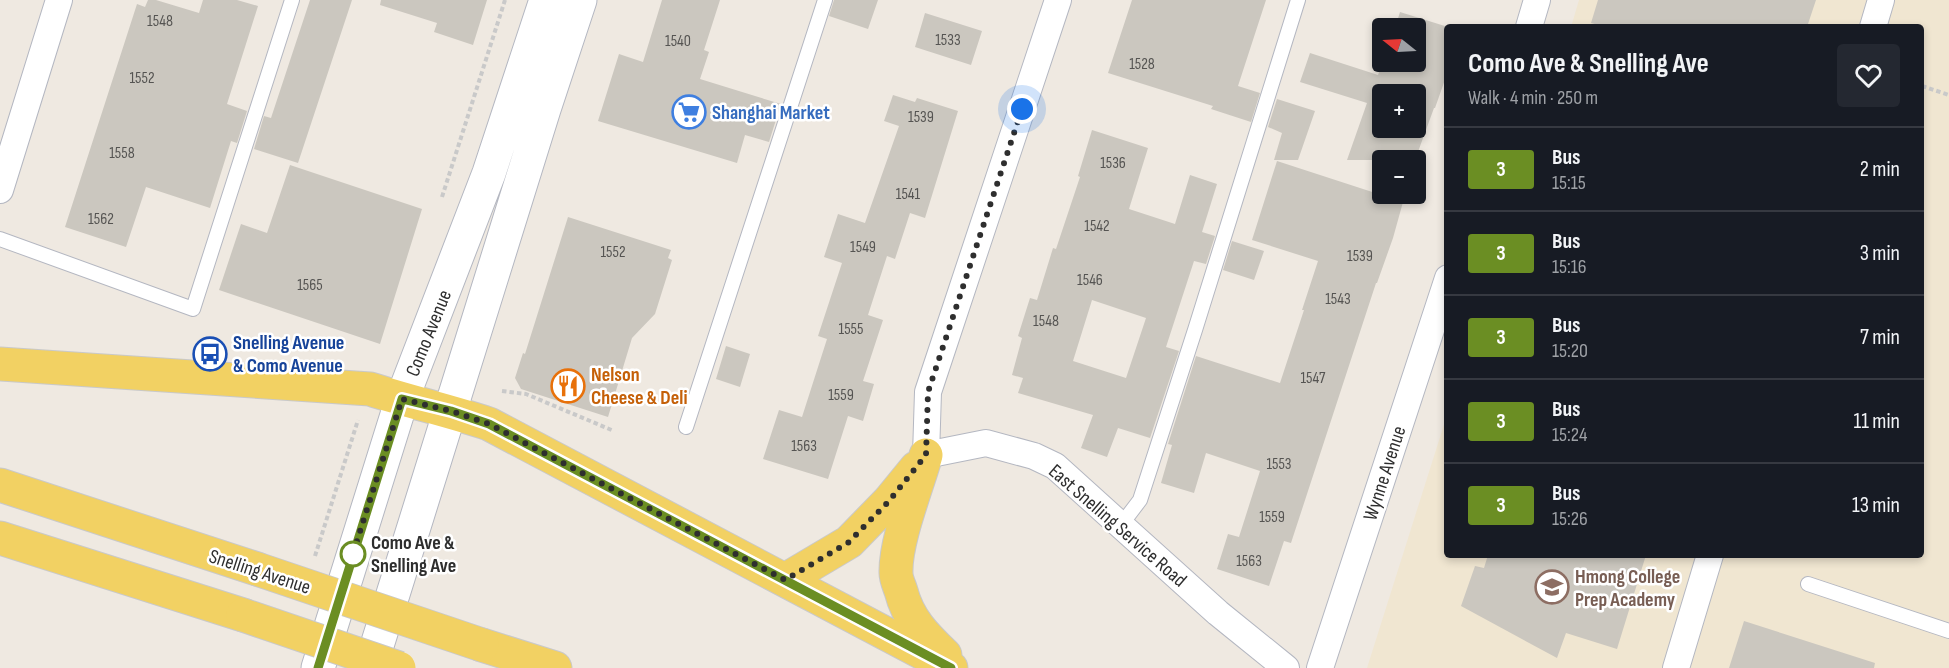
<!DOCTYPE html>
<html lang="en">
<head>
<meta charset="utf-8">
<style>
  :root { --surface:#171b24; --page:#242831; --text:#f1f3f6; --muted:#9ea1a6; --line:#363941 }
  body { margin:0; font-family:"Sofia Sans Condensed",sans-serif; background:var(--page); color:var(--text); height:100vh; display:flex; flex-direction:column; font-size:22px; white-space:nowrap }
  * { box-sizing:border-box; margin:0 }
  p { font-size:20px; color:var(--muted) }
  .icon { flex:none; width:33px; height:33px; fill:none; stroke:currentColor; stroke-width:2; stroke-linecap:round; stroke-linejoin:round }
  .map { position:relative; flex:1; overflow:hidden }
  .details { position:absolute; left:1444px; top:24px; width:480px; height:534px; display:flex; flex-direction:column; background:var(--surface); border-radius:6px; box-shadow:0 3px 9px #0003 }
  .details>* { flex:none }
  .badge { padding:0 12px; border-radius:4px; font-size:21px; line-height:39px }
  .needle { width:39px; rotate:288deg }
  .buttons { position:absolute; left:1372px; top:18px; display:grid; gap:12px }
  .buttons a { display:grid; place-items:center; width:54px; height:54px; border-radius:6px; background:var(--surface); box-shadow:0 3px 9px #0003; font-size:30px }
  .you { position:absolute; width:30px; height:30px; margin:-15px; border:4px solid #fff; border-radius:50%; background:#1a73e8; box-shadow:0 0 0 9px #1a73e833 }
  .map>.badge { position:absolute; translate:-50% -50%; box-shadow:0 0 0 3px #fff }
  .round { display:grid; place-items:center; flex:none; width:63px; height:63px; border-radius:6px; background:var(--page) }
  .summary { display:flex; align-items:center; justify-content:space-between; height:102px; padding:0 24px }
  h1 { font-size:28px; font-weight:700; line-height:45px }
  ul { padding:0; list-style:none }
  li { display:flex; align-items:center; gap:18px; height:84px; padding:0 24px; border-top:2px solid var(--line) }
  li div { flex:1 }
  li b { display:block; font-size:22px }
  li em { font-style:normal }
  li .badge { min-width:66px; font-weight:700; text-align:center }
  .map>svg:first-child { display:block }
  .education { fill:#f0e6d1 }
  .building { fill:#cbc7bf; fill-rule:evenodd }
  .lines { fill:none; stroke-linecap:round; stroke-linejoin:round }
  .service-casing { stroke:#b4b7c1; stroke-width:16 }
  .minor-casing { stroke:#b4b7c1; stroke-width:28 }
  .secondary-casing { stroke:#b4b7c1; stroke-width:35 }
  .primary-casing { stroke:#c9c9c9; stroke-width:35 }
  .path { stroke:#c9c9c9; stroke-width:4; stroke-dasharray:4.5 3; stroke-linecap:butt }
  .service { stroke:#fff; stroke-width:14 }
  .minor { stroke:#fff; stroke-width:26 }
  .secondary { stroke:#fff; stroke-width:33 }
  .primary { stroke:#f2d163; stroke-width:33 }
  .primary-bridge-casing { stroke:#c9c9c9; stroke-width:35; stroke-linecap:butt }
  .primary-bridge { stroke:#f2d163; stroke-width:33 }
  .line-casing { stroke:#fff; stroke-width:14 }
  .line { stroke:#6b8e23; stroke-width:9 }
  .walk { stroke:#2e2e2e; stroke-width:6; stroke-dasharray:0 10.8 }
  .stop-dot { fill:#fff; stroke:#6b8e23; stroke-width:3 }
  .labels { text-anchor:middle; stroke-width:5; stroke-linejoin:round; paint-order:stroke }
  .number-label { font-size:16px; fill:#555452 }
  .shop-label { font-size:20px; font-weight:bold; fill:#366cbe; stroke:#fff; text-anchor:start }
  .street-label { font-size:20px; fill:#2e2e2e; stroke:#fff }
  .transit-label { font-size:20px; font-weight:bold; fill:#164399; stroke:#fff; text-anchor:start }
  .food-label { font-size:20px; font-weight:bold; fill:#c56008; stroke:#fff; text-anchor:start }
  .stop-label { font-size:20px; font-weight:bold; fill:#2e2e2e; stroke:#fff; text-anchor:start }
  .education-label { font-size:20px; font-weight:bold; fill:#785e54; stroke:#fff; text-anchor:start }
</style>
</head>
<body>
<div class="map">
<svg width="1949" height="668" viewBox="0 0 1949 668">
  <rect width="100%" height="100%" fill="#efe9e1"/>
  <path class="education" d="M1579,0H1949V668H1367L1447,415L1448,555H1922V27H1571Z"/>
  <path class="building" d="M148,0H156L199,13L203,0H237L258,6L227,104L247,111L237,143L231,141L210,208L146,187L126,247L65,227L137,4L145,7Z
    M310,0H352L298,163L254,149L264,116L271,118Z
    M381,0H487L473,45L434,32L437,23L380,5Z
    M662,0H720L704,50L709,52L700,79L781,104L769,142L745,135L737,163L598,121L619,54L643,62Z
    M834,0H878L868,29L829,16Z
    M1132,0H1266L1238,86L1260,93L1251,122L1211,109L1213,106L1108,73Z
    M1598,0H1816L1807,27H1606L1591,23Z
    M1400,12L1448,27V71L1435,108H1434L1415,160H1347L1367,103L1300,82L1310,53L1378,75L1383,61L1416,62V28H1395ZM1383,94H1416V128H1383Z
    M925,13L982,31L971,65L915,47Z
    M893,95L915,102L917,98L958,111L925,218L910,213L895,259L887,256L868,315L883,320L863,381L874,384L863,421L848,416L828,479L763,459L779,410L802,417L827,339L818,336L842,263L824,257L838,214L865,223L899,126L884,121Z
    M1277,99L1315,111L1298,160H1274L1282,133L1268,127Z
    M1092,130L1148,148L1129,209L1175,224L1190,175L1217,184L1202,232L1215,236L1206,264L1194,261L1166,347L1179,351L1150,438L1118,428L1107,457L1081,448L1093,415L1018,393L1023,378L1012,375L1022,338L1018,336L1030,298L1037,300L1053,248L1056,249L1080,177L1078,176ZM1092,300L1146,318L1126,378L1073,361Z
    M1277,161L1403,202L1393,238L1377,283H1376L1291,543L1284,541L1269,586L1217,569L1228,534L1239,537L1260,471L1206,453L1194,493L1161,483L1172,445L1168,444L1196,356L1280,383L1304,310H1302L1318,261L1252,240Z
    M290,165L422,209L380,344L219,290L241,224L267,233Z
    M568,217L671,250L668,258L672,260L655,314L632,338L608,417L521,389L515,378L523,353L525,354Z
    M1232,241L1264,251L1254,280L1223,270Z
    M726,346L750,354L740,387L716,379Z
    M1488,555H1646L1617,649L1566,633L1557,658L1461,606L1475,566L1484,568Z
    M1744,621L1875,663L1874,668H1729Z"/>
  <g class="lines">
    <defs>
      <path id="service" d="M0,239L193,309L292,0
        M686,427L825,0
        M1121,525L1140,500L1195,330L1298,0
        M1808,584L1949,631"/>
      <path id="minor" d="M1058,0L928,392L926,455L986,443L1034,456L1055,466L1218,613L1286,668
        M1529,27L1537,0
        M1873,27L1881,0
        M0,190L59,0
        M1320,668L1448,278
        M1676,668L1710,555"/>
      <path id="secondary" d="M318,668L402,399L489,173L546,0
        M370,668L544,109L580,0"/>
      <path id="primary" d="M0,364L370,389C410,402 450,411 489,424L951,668
        M926,455C917,487 895,541 896,573C896,579 899,585 901,591C908,619 925,636 945,655
        M0,485L257,569
        M0,538L243,615
        M785,580L849,542L889,501L916,468
        M482,645L555,668"/>
    </defs>
    <use href="#service" class="service-casing"/>
    <use href="#minor" class="minor-casing"/>
    <use href="#secondary" class="secondary-casing"/>
    <use href="#primary" class="primary-casing"/>
    <path class="path" d="M1922,86L1949,95
      M442,197L505,0
      M502,391L526,394L614,431
      M315,556L358,420"/>
    <use href="#service" class="service"/>
    <use href="#minor" class="minor"/>
    <use href="#secondary" class="secondary"/>
    <use href="#primary" class="primary"/>
    <defs>
      <path id="primary-bridge" d="M257,569L482,645
        M243,615L399,668"/>
    </defs>
    <use href="#primary-bridge" class="primary-bridge-casing"/>
    <use href="#primary-bridge" class="primary-bridge"/>
  </g>
  <g class="lines">
    <defs>
      <path id="line" d="M318,668L402,399L451,411L489,424L951,668"/>
    </defs>
    <use href="#line" class="line-casing"/>
    <use href="#line" class="line"/>
    <path class="walk" d="M353,554L350,563L402,399L451,411L489,424L785,580L849,542L889,501L926,455L928,392L1022,109"/>
  </g>
  <defs>
    <symbol id="supermarket-ring" viewBox="-11 -11 22 22"><circle r="9.5" fill="#fff" stroke="#3f7fe0" stroke-width="1.5"/><path d="M-6-5.5h2.5l.6 2H6L4.5 2H-2.5L-4.4-4H-6ZM-1.5 3.2a1.3 1.3 0 1 0 .1 0ZM3 3.2a1.3 1.3 0 1 0 .1 0Z" fill="#3f7fe0"/></symbol>
    <symbol id="bus-ring" viewBox="-11 -11 22 22"><circle r="9.5" fill="#fff" stroke="#1a4fb4" stroke-width="1.5"/><path d="M-5-6H5V4H4V6H2V4H-2V6H-4V4H-5ZM-3.5-4V0h7V-4ZM-3.5 1.2v1.5H-2V1.2ZM2 1.2v1.5H3.5V1.2Z" fill="#1a4fb4"/></symbol>
    <symbol id="restaurant-ring" viewBox="-11 -11 22 22"><circle r="9.5" fill="#fff" stroke="#e8710a" stroke-width="1.5"/><path d="M-5-6h1v4h1v-4h1v4h1v-4h1v5L-1.5 .5V6h-2V.5L-5-1ZM5-6V6H3V1.5H1.5Q1.5-4 5-6Z" fill="#e8710a"/></symbol>
    <symbol id="school-ring" viewBox="-11 -11 22 22"><circle r="9.5" fill="#fff" stroke="#8d6e63" stroke-width="1.5"/><path d="M0-5L7-2L0 1L-7-2ZM-4 1L0 2.5L4 1V4Q0 6-4 4Z" fill="#8d6e63"/></symbol>
  </defs>
  <g fill-rule="evenodd">
    <use href="#supermarket-ring" x="670" y="93" width="38" height="38"/>
    <use href="#bus-ring" x="191" y="335" width="38" height="38"/>
    <use href="#restaurant-ring" x="549" y="367" width="38" height="38"/>
    <use href="#school-ring" x="1533" y="568" width="38" height="38"/>
  </g>
  <circle class="stop-dot" cx="353" cy="554" r="12"/>
  <g class="labels">
    <g class="number-label">
      <text x="160" y="26">1548</text>
      <text x="948" y="45">1533</text>
      <text x="678" y="46">1540</text>
      <text x="1142" y="69">1528</text>
      <text x="142" y="83">1552</text>
      <text x="921" y="122">1539</text>
      <text x="122" y="158">1558</text>
      <text x="1113" y="168">1536</text>
      <text x="908" y="199">1541</text>
      <text x="101" y="224">1562</text>
      <text x="1097" y="231">1542</text>
      <text x="863" y="252">1549</text>
      <text x="613" y="257">1552</text>
      <text x="1360" y="261">1539</text>
      <text x="1090" y="285">1546</text>
      <text x="310" y="290">1565</text>
      <text x="1338" y="304">1543</text>
      <text x="1046" y="326">1548</text>
      <text x="851" y="334">1555</text>
      <text x="1313" y="383">1547</text>
      <text x="841" y="400">1559</text>
      <text x="804" y="451">1563</text>
      <text x="1279" y="469">1553</text>
      <text x="1272" y="522">1559</text>
      <text x="1249" y="566">1563</text>
    </g>
    <g class="shop-label">
      <text x="712" y="119">Shanghai Market</text>
    </g>
    <g class="street-label">
      <text transform="translate(428 333) rotate(-68)" y="7">Como Avenue</text>
      <text transform="translate(1384 473) rotate(-72)" y="7">Wynne Avenue</text>
      <text transform="translate(1118 525) rotate(41)" y="7">East Snelling Service Road</text>
      <text transform="translate(260 571) rotate(18)" y="7">Snelling Avenue</text>
    </g>
    <g class="transit-label">
      <text x="233" y="349">Snelling Avenue<tspan x="233" dy="23">&amp; Como Avenue</tspan></text>
    </g>
    <g class="food-label">
      <text x="591" y="381">Nelson<tspan x="591" dy="23">Cheese &amp; Deli</tspan></text>
    </g>
    <g class="stop-label">
      <text x="371" y="549">Como Ave &amp;<tspan x="371" dy="23">Snelling Ave</tspan></text>
    </g>
    <g class="education-label">
      <text x="1575" y="583">Hmong College<tspan x="1575" dy="23">Prep Academy</tspan></text>
    </g>
  </g>
</svg>
<div class="buttons">
<a><svg class="needle" viewBox="-14 -14 28 28"><path d="M0-13l5 13h-10z" fill="#e53935"/><path d="M0 13l5-13h-10z" fill="#9ea1a6"/></svg></a>
<a>+</a>
<a>−</a>
</div>
<div class="you" style="left:1022px;top:109px"></div>
<section class="details">
<div class="summary"><div><h1>Como Ave &amp; Snelling Ave</h1><p>Walk · 4 min · 250 m</p></div><a class="round"><svg class="icon" aria-label="heart" viewBox="0 0 24 24"><path d="M12 20l-8-8c-3-5 5-10 8-4 3-6 11-1 8 4z"/></svg></a></div>
<ul>
<li><span class="badge" style="background:#6b8e23;color:#fff">3</span><div><b>Bus</b><p>15:15</p></div><em>2 min</em></li>
<li><span class="badge" style="background:#6b8e23;color:#fff">3</span><div><b>Bus</b><p>15:16</p></div><em>3 min</em></li>
<li><span class="badge" style="background:#6b8e23;color:#fff">3</span><div><b>Bus</b><p>15:20</p></div><em>7 min</em></li>
<li><span class="badge" style="background:#6b8e23;color:#fff">3</span><div><b>Bus</b><p>15:24</p></div><em>11 min</em></li>
<li><span class="badge" style="background:#6b8e23;color:#fff">3</span><div><b>Bus</b><p>15:26</p></div><em>13 min</em></li>
</ul>
</section>
</div>
</body>
</html>
